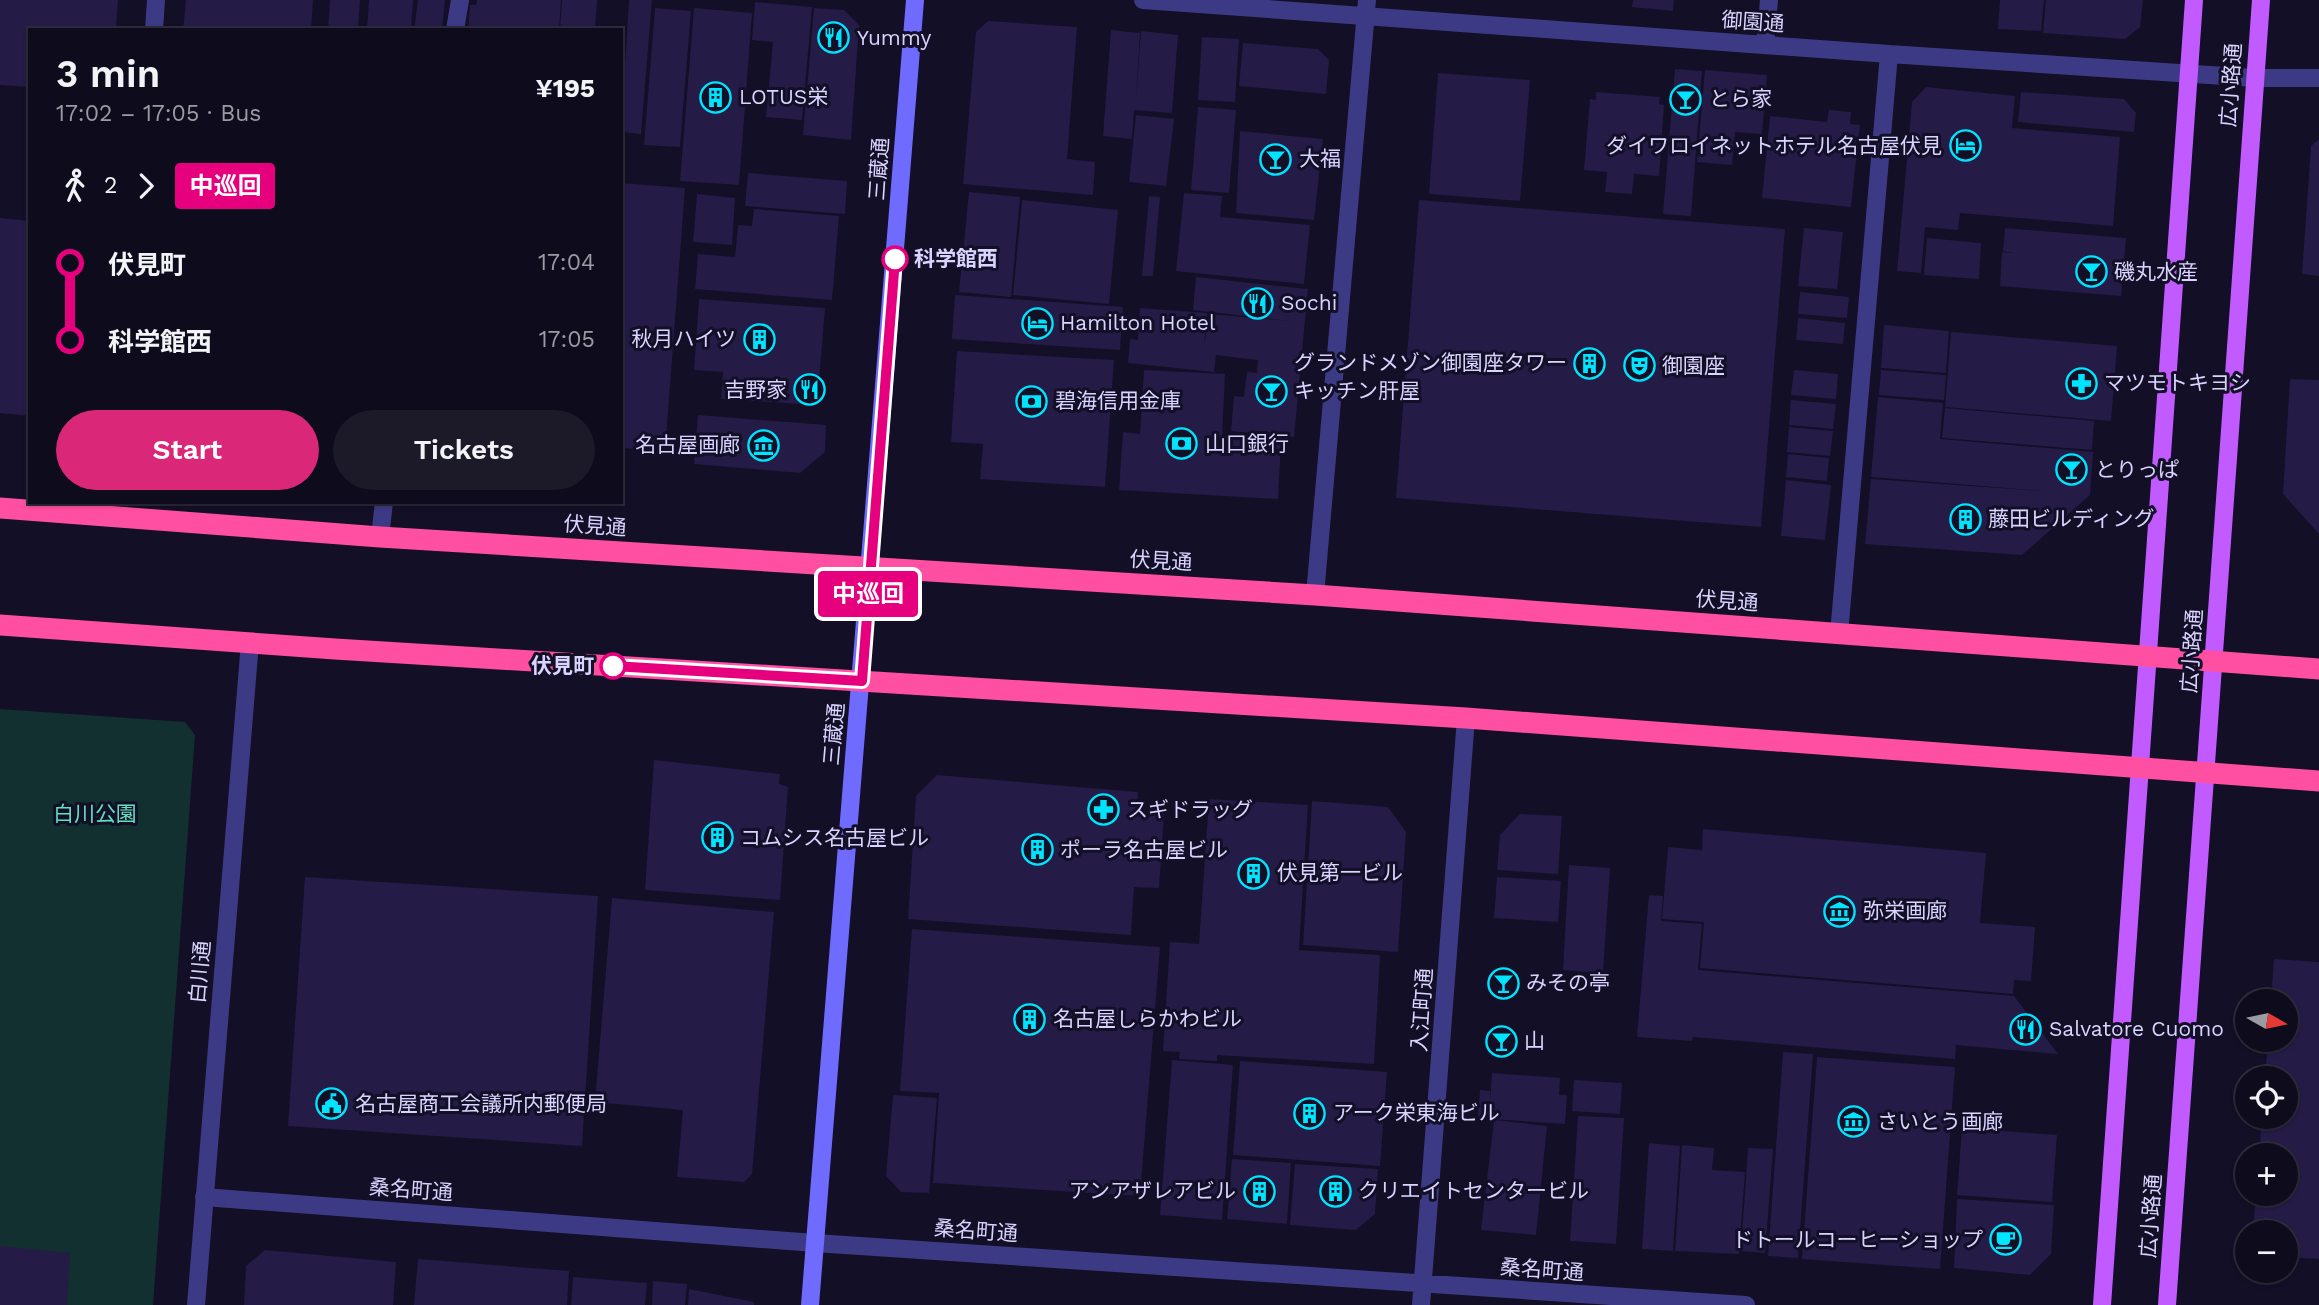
<!DOCTYPE html>
<html lang="en">
<head>
<meta charset="utf-8">
<style>
  :root { --surface:#0e0b1c; --page:#1c1929; --text:#f1f3f6; --muted:#9b9ba3; --line:#2e2b3b; --accent:#db2777 }
  body { margin:0; font-family:"Work Sans","Noto Sans JP",sans-serif; background:var(--page); color:var(--text); height:100vh; display:flex; flex-direction:column; font-size:26px; white-space:nowrap }
  * { box-sizing:border-box; margin:0 }
  p { font-size:23px; color:var(--muted) }
  .icon { flex:none; width:38px; height:38px; fill:none; stroke:currentColor; stroke-width:2; stroke-linecap:round; stroke-linejoin:round }
  .map { position:relative; flex:1; overflow:hidden }
  .sheet { position:absolute; left:28px; top:28px; width:595px; height:476px; display:flex; flex-direction:column; background:var(--surface); border-radius:0px; box-shadow:0 2px 5px #0004,0 0 0 2px var(--line) }
  .sheet>* { flex:none }
  .badge { padding:0 14px; border-radius:5px; font-size:24px; line-height:46px }
  .needle { width:46px; rotate:99deg }
  .buttons { position:absolute; left:2235px; top:989px; display:grid; gap:14px }
  .buttons a { display:grid; place-items:center; width:63px; height:63px; border-radius:50%; background:var(--surface); box-shadow:0 2px 5px #0004,0 0 0 2px var(--line); font-size:35px }
  .map>.badge { position:absolute; translate:-50% -50%; box-shadow:0 0 0 4px #fff }
  .legs { display:flex; align-items:center; gap:10px; height:77px; padding:0 28px; font-size:23px }
  .legs p { margin-inline-start:auto }
  .head { display:flex; align-items:center; justify-content:space-between; height:119px; padding:0 28px }
  h1 { font-size:38px; font-weight:600; line-height:52px }
  .button { display:flex; gap:14px; margin-top:auto; padding:14px 28px }
  .button a { flex:1; height:80px; border-radius:42px; background:var(--accent); color:#fff; font-size:28px; font-weight:600; line-height:80px; text-align:center }
  .button a+a { background:var(--page); color:var(--text) }
  ul { padding:0 28px; list-style:none }
  li { display:flex; align-items:center; gap:24px; height:77px; font-size:26px }
  li i { display:grid; place-items:center; width:10px; height:100%; margin:0 9px; background:currentColor }
  li i::after { content:''; width:18px; height:18px; margin:-9px; border:5px solid; border-radius:50%; background:var(--surface) }
  li p { margin-inline-start:auto }
  li:first-child i { background:linear-gradient(#0000 50%,currentColor 0) }
  li:last-child i { background:linear-gradient(currentColor 50%,#0000 0) }
  .map>svg:first-child { display:block }
  .green { fill:#12302f }
  .building { fill:#241b47 }
  .lines { fill:none; stroke-linecap:round; stroke-linejoin:round }
  .street { stroke:#3d3a85; stroke-width:18 }
  .secondary { stroke:#6f6bff; stroke-width:18 }
  .primary { stroke:#c25bff; stroke-width:18 }
  .highway { stroke:#ff4fa3; stroke-width:21 }
  .line-1-casing { stroke:#fff; stroke-width:16 }
  .line-1 { stroke:#e6007e; stroke-width:10 }
  .stop-1-dot { fill:#fff; stroke:#e6007e; stroke-width:3.5 }
  .labels { text-anchor:middle; stroke-width:6; stroke-linejoin:round; paint-order:stroke }
  .street-label { font-size:21px; fill:#d9d4ff; stroke:#130f26 }
  .poi-label { font-size:21px; fill:#d9d4ff; stroke:#130f26; text-anchor:start }
  .stop-label { font-size:21px; font-weight:bold; fill:#d9d4ff; stroke:#130f26; text-anchor:start }
  .park-label { font-size:21px; fill:#5fe0c0; stroke:#130f26 }
</style>
</head>
<body>
<div class="map">
<svg width="2319" height="1305" viewBox="0 0 2319 1305">
  <rect width="100%" height="100%" fill="#130f26"/>
  <path class="green" d="M0,709L185,722L195,735L153,1305H0Z"/>
  <path class="building" d="M0,0H118L116,30H30V87L0,85Z
    M186,0H313L311,30H183Z
    M330,0H360L358,30H328Z
    M369,0H413L411,30H367Z
    M418,0H445L442,30H414Z
    M477,0H561L559,30H468L470,5H476Z
    M562,0H597L595,30H560Z
    M629,0H652L641,134L621,132Z
    M1633,0H1674L1673,11L1632,7Z
    M2000,0H2044L2041,31L1998,29Z
    M2046,0H2143L2140,27L2125,39L2043,33Z
    M755,2L812,7L802,120L766,117L773,42L752,40Z
    M655,8L691,11L680,147L644,145Z
    M694,8L752,13L739,185L680,181Z
    M814,8L844,10L859,25L851,140L803,135Z
    M988,21L1077,27L1067,159L1095,162L1093,195L963,184L976,32Z
    M1111,30L1140,33L1136,100L1141,31L1178,35L1172,113L1134,110L1132,139L1103,136Z
    M1202,37L1239,39L1235,102L1198,100Z
    M1243,43L1318,49L1329,60L1326,94L1239,86Z
    M1675,69L1702,71L1691,216L1663,214Z
    M1705,70L1767,75L1762,134L1735,132L1732,165L1697,162Z
    M1438,73L1530,80L1520,201L1429,194Z
    M1926,87L2015,96L2012,128L2120,137L2113,226L1960,213L1958,230L1925,227L1921,273L1897,271L1912,102Z
    M1596,92L1660,97L1659,104L1664,105L1659,176L1634,174L1632,194L1605,192L1607,172L1584,170L1590,99L1596,100Z
    M2021,92L2124,99L2136,113L2134,132L2018,122Z
    M1198,107L1236,110L1229,193L1191,190Z
    M1829,110L1851,112L1850,124L1860,125L1851,207L1762,198L1770,116L1827,122Z
    M1136,115L1174,119L1166,186L1129,182Z
    M1240,131L1323,139L1314,220L1236,213Z
    M2319,139V276L2302,274L2311,146Z
    M748,173L847,181L845,214L745,206Z
    M621,183L685,188L665,451L621,448Z
    M969,192L1020,197L1011,297L959,292Z
    M1184,193L1222,196L1220,217L1310,225L1304,284L1176,271Z
    M697,194L735,198L732,245L693,242Z
    M1149,196L1160,197L1153,276H1142Z
    M1022,200L1118,210L1109,304L1013,295Z
    M1419,200L1785,229L1761,527L1396,498Z
    M754,209L839,216L832,300L695,289L698,254L735,257L738,225L752,226Z
    M0,218L30,221V416L0,413Z
    M1804,228L1843,232L1837,289L1798,286Z
    M2005,228L2126,238L2121,296L2000,286L2002,252L2012,253L2003,251Z
    M1927,238L1981,243L1979,279L1924,275Z
    M1196,277L1308,289L1294,437L1231,431L1234,396L1244,397L1247,372L1257,373L1258,360L1216,355L1214,372L1128,363L1130,339L1138,340L1140,308L1207,313L1204,346L1209,314L1289,321L1193,310Z
    M1800,292L1849,297L1847,318L1798,314Z
    M955,295L1123,307L1120,350L952,339Z
    M699,299L825,308L817,405L721,399L723,372L694,370Z
    M1798,318L1845,323L1843,344L1796,340Z
    M1884,325L1949,331L1946,373L1881,368Z
    M1951,332L2117,346L2111,421L1945,407Z
    M957,351L1114,360L1105,487L980,479L983,444L951,442Z
    M1144,370L1225,374L1222,438L1281,442L1278,499L1119,490L1123,432L1140,434Z
    M1794,370L1838,374L1836,399L1791,395Z
    M1881,370L1946,375L1944,400L1879,395Z
    M2290,379L2319,380V534L2283,494Z
    M1878,397L1943,403L1940,439L2093,452L2090,495L2022,555L1865,544L1871,479L2054,492L1871,477Z
    M1791,400L1836,404L1833,429L1789,425Z
    M1945,408L2094,421L2092,450L1942,438Z
    M698,415L826,425L825,452L800,473L694,464Z
    M1789,427L1833,431L1830,456L1787,452Z
    M1788,454L1829,458L1827,481L1786,477Z
    M1786,480L1831,485L1825,540L1781,536Z
    M654,760L780,774L779,784L788,787L780,900L645,890Z
    M937,775L1138,792L1137,812L1164,814L1159,888L1134,887L1131,935L908,919L916,796Z
    M1209,799L1308,805L1299,950L1380,955L1374,1064L1217,1055V1061L1179,1059L1180,1052L1163,1051L1170,942L1199,944Z
    M1312,801L1388,807L1406,832L1398,952L1303,945Z
    M1520,814L1562,816L1558,874L1497,870L1500,835Z
    M1703,829L1986,853L1980,923L2035,927L2031,981L2014,980L2013,994L1700,968L1704,922L1662,919L1668,847L1702,850Z
    M1569,865L1610,868L1603,973L1563,970Z
    M305,877L598,896L582,1146L288,1126Z
    M1497,877L1561,881L1558,922L1494,918Z
    M1649,895L1663,896L1661,921L1702,924L1698,970L2014,996L2058,1054L1956,1045L1955,1059L1693,1037L1692,1041L1637,1037Z
    M612,898L774,912L752,1174L744,1182L677,1177L683,1110L595,1102Z
    M912,929L1160,947L1140,1196L933,1183L939,1093L900,1091Z
    M2274,959L2319,962V1259L2286,1257V1232H2253L2256,1194H2286V1155H2259L2262,1116H2286V1078H2265L2268,1040H2286V1001H2271Z
    M1783,1052L1813,1054L1798,1258L1768,1256Z
    M1817,1057L1955,1067L1940,1269L1802,1259Z
    M1172,1060L1233,1065L1222,1220L1160,1215Z
    M1240,1061L1387,1072L1380,1166L1233,1155Z
    M1492,1073L1560,1078L1559,1095H1567L1565,1124L1478,1118L1480,1090L1490,1091V1102Z
    M1574,1080L1622,1083L1620,1114L1572,1111Z
    M893,1095L937,1098L929,1193L901,1192L886,1176Z
    M1578,1116L1624,1118L1616,1244L1570,1241Z
    M1494,1120L1547,1126L1536,1235L1481,1230Z
    M1962,1128L2057,1135L2052,1202L1957,1195Z
    M1649,1143L1680,1146L1673,1251L1642,1249Z
    M1682,1145L1714,1148L1712,1170L1745,1172L1739,1254L1675,1251Z
    M1748,1148L1773,1149L1765,1253L1741,1251Z
    M1232,1159L1291,1163L1287,1224L1227,1219Z
    M1295,1164L1378,1169L1375,1214L1356,1230L1290,1225Z
    M1957,1199L2054,1205L2051,1254L2030,1275L1954,1268Z
    M0,1246L70,1253L67,1305H0Z
    M265,1250L396,1262L393,1305H244L246,1266Z
    M418,1259L569,1271L567,1305H414Z
    M573,1277L647,1283L645,1305H571Z
    M653,1281L687,1284L685,1305H652Z
    M689,1289L754,1302V1305H688Z"/>
  <g class="lines">
    <path class="street" d="M1143,0L1889,54L2255,78H2319
      M154,30L156,0
      M455,30L460,0
      M1765,45L1769,0
      M380,537L384,502
      M1315,595L1367,0
      M1839,634L1889,54
      M204,1197L815,1243L1746,1305
      M196,1305L250,642
      M1421,1305L1466,718"/>
    <path class="secondary" d="M810,1305L915,0"/>
    <path class="primary" d="M2102,1305L2194,0
      M2167,1305L2261,0"/>
    <path class="highway" d="M0,508L380,537L1315,595L2319,669
      M0,625L335,649L1466,718L2319,781"/>
  </g>
  <g class="lines">
    <defs>
      <path id="line-1" d="M613,666L862,681L895,259"/>
    </defs>
    <use href="#line-1" class="line-1-casing"/>
    <use href="#line-1" class="line-1"/>
  </g>
  <defs>
    <symbol id="restaurant-ring" viewBox="-11 -11 22 22"><circle r="9.5" fill="#130f26" stroke="#00e5ff" stroke-width="1.5"/><path d="M-5-6h1v4h1v-4h1v4h1v-4h1v5L-1.5 .5V6h-2V.5L-5-1ZM5-6V6H3V1.5H1.5Q1.5-4 5-6Z" fill="#00e5ff"/></symbol>
    <symbol id="building-ring" viewBox="-11 -11 22 22"><circle r="9.5" fill="#130f26" stroke="#00e5ff" stroke-width="1.5"/><path d="M-4-6H4V6H1V3H-1V6H-4ZM-2.5-4.3h1.7v1.8h-1.7ZM.8-4.3h1.7v1.8H.8ZM-2.5-1h1.7V.8h-1.7ZM.8-1h1.7V.8H.8Z" fill="#00e5ff"/></symbol>
    <symbol id="bar-ring" viewBox="-11 -11 22 22"><circle r="9.5" fill="#130f26" stroke="#00e5ff" stroke-width="1.5"/><path d="M-6-5H6L.8 .8V4.5H3.5V6h-7V4.5H-.8V.8Z" fill="#00e5ff"/></symbol>
    <symbol id="hotel-ring" viewBox="-11 -11 22 22"><circle r="9.5" fill="#130f26" stroke="#00e5ff" stroke-width="1.5"/><path d="M-6-4.5h1.5V1H6V5H4.5V3h-9V5H-6ZM-4 0a1.8 1.8 0 1 1 3.6 0ZM.5 0V-2.5h3Q6-2.5 6 0Z" fill="#00e5ff"/></symbol>
    <symbol id="theatre-ring" viewBox="-11 -11 22 22"><circle r="9.5" fill="#130f26" stroke="#00e5ff" stroke-width="1.5"/><path d="M-5-5.5Q0-4 5-5.5V0Q5 5 0 6Q-5 5-5 0ZM-3.3-2.5H-1v1.5H-3.3ZM1-2.5H3.3v1.5H1ZM-2.8 1Q0 5.5 2.8 1Z" fill="#00e5ff"/></symbol>
    <symbol id="pharmacy-ring" viewBox="-11 -11 22 22"><circle r="9.5" fill="#130f26" stroke="#00e5ff" stroke-width="1.5"/><path d="M-2-6h4v4h4v4h-4v4h-4v-4h-4v-4h4Z" fill="#00e5ff"/></symbol>
    <symbol id="bank-ring" viewBox="-11 -11 22 22"><circle r="9.5" fill="#130f26" stroke="#00e5ff" stroke-width="1.5"/><path d="M-6-4H6V4H-6ZM0-2.3a2.3 2.3 0 1 0 0 4.6a2.3 2.3 0 1 0 0-4.6Z" fill="#00e5ff"/></symbol>
    <symbol id="museum-ring" viewBox="-11 -11 22 22"><circle r="9.5" fill="#130f26" stroke="#00e5ff" stroke-width="1.5"/><path d="M0-6L6-3V-2H-6V-3ZM-5-1h2V3h-2ZM-1-1h2V3h-2ZM3-1h2V3H3ZM-6 4H6V6H-6Z" fill="#00e5ff"/></symbol>
    <symbol id="civic-ring" viewBox="-11 -11 22 22"><circle r="9.5" fill="#130f26" stroke="#00e5ff" stroke-width="1.5"/><path d="M-.6-6.5H3V-4.5H.6V-3L4-1V1h2V6H-6V1h2V-1L-.6-3ZM-1.2 2.5V6h2.4V2.5Z" fill="#00e5ff"/></symbol>
    <symbol id="cafe-ring" viewBox="-11 -11 22 22"><circle r="9.5" fill="#130f26" stroke="#00e5ff" stroke-width="1.5"/><path d="M-5.5-4.5H6V0H3Q3 3.5 0 3.5H-2.5Q-5.5 3.5-5.5 0ZM3-3.2v2h1.7v-2ZM-6 4.5H4V6H-6Z" fill="#00e5ff"/></symbol>
  </defs>
  <g fill-rule="evenodd">
    <use href="#restaurant-ring" x="816" y="20" width="35" height="35"/>
    <use href="#building-ring" x="698" y="80" width="35" height="35"/>
    <use href="#bar-ring" x="1668" y="82" width="35" height="35"/>
    <use href="#hotel-ring" x="1948" y="128" width="35" height="35"/>
    <use href="#bar-ring" x="1258" y="142" width="35" height="35"/>
    <use href="#bar-ring" x="2074" y="254" width="35" height="35"/>
    <use href="#restaurant-ring" x="1240" y="286" width="35" height="35"/>
    <use href="#hotel-ring" x="1020" y="306" width="35" height="35"/>
    <use href="#building-ring" x="742" y="322" width="35" height="35"/>
    <use href="#building-ring" x="1572" y="346" width="35" height="35"/>
    <use href="#theatre-ring" x="1622" y="348" width="35" height="35"/>
    <use href="#pharmacy-ring" x="2064" y="366" width="35" height="35"/>
    <use href="#restaurant-ring" x="792" y="372" width="35" height="35"/>
    <use href="#bar-ring" x="1254" y="374" width="35" height="35"/>
    <use href="#bank-ring" x="1014" y="384" width="35" height="35"/>
    <use href="#bank-ring" x="1164" y="426" width="35" height="35"/>
    <use href="#museum-ring" x="746" y="428" width="35" height="35"/>
    <use href="#bar-ring" x="2054" y="452" width="35" height="35"/>
    <use href="#building-ring" x="1948" y="502" width="35" height="35"/>
    <use href="#pharmacy-ring" x="1086" y="792" width="35" height="35"/>
    <use href="#building-ring" x="700" y="820" width="35" height="35"/>
    <use href="#building-ring" x="1020" y="832" width="35" height="35"/>
    <use href="#building-ring" x="1236" y="856" width="35" height="35"/>
    <use href="#museum-ring" x="1822" y="894" width="35" height="35"/>
    <use href="#bar-ring" x="1486" y="966" width="35" height="35"/>
    <use href="#building-ring" x="1012" y="1002" width="35" height="35"/>
    <use href="#restaurant-ring" x="2008" y="1012" width="35" height="35"/>
    <use href="#bar-ring" x="1484" y="1024" width="35" height="35"/>
    <use href="#civic-ring" x="314" y="1086" width="35" height="35"/>
    <use href="#building-ring" x="1292" y="1096" width="35" height="35"/>
    <use href="#museum-ring" x="1836" y="1104" width="35" height="35"/>
    <use href="#building-ring" x="1242" y="1174" width="35" height="35"/>
    <use href="#building-ring" x="1318" y="1174" width="35" height="35"/>
    <use href="#cafe-ring" x="1988" y="1222" width="35" height="35"/>
  </g>
  <g class="stop-1-dot">
    <circle cx="895" cy="259" r="12"/>
    <circle cx="613" cy="666" r="12"/>
  </g>
  <g class="labels">
    <g class="street-label">
      <text transform="translate(1753 22) rotate(4)" y="7">御園通</text>
      <text transform="translate(2231 85) rotate(-86)" y="7">広小路通</text>
      <text transform="translate(879 169) rotate(-86)" y="7">三蔵通</text>
      <text transform="translate(595 526) rotate(4)" y="7">伏見通</text>
      <text transform="translate(1161 561) rotate(3)" y="7">伏見通</text>
      <text transform="translate(1727 601) rotate(4)" y="7">伏見通</text>
      <text transform="translate(2192 651) rotate(-86)" y="7">広小路通</text>
      <text transform="translate(834 734) rotate(-85)" y="7">三蔵通</text>
      <text transform="translate(200 972) rotate(-85)" y="7">白川通</text>
      <text transform="translate(1422 1010) rotate(-86)" y="7">入江町通</text>
      <text transform="translate(411 1190) rotate(4)" y="7">桑名町通</text>
      <text transform="translate(2151 1216) rotate(-86)" y="7">広小路通</text>
      <text transform="translate(976 1231) rotate(4)" y="7">桑名町通</text>
      <text transform="translate(1542 1270) rotate(4)" y="7">桑名町通</text>
    </g>
    <g class="poi-label">
      <text x="857" y="45">Yummy</text>
      <text x="739" y="104">LOTUS栄</text>
      <text x="1709" y="106">とら家</text>
      <text x="1942" y="153" text-anchor="end">ダイワロイネットホテル名古屋伏見</text>
      <text x="1299" y="166">大福</text>
      <text x="2114" y="279">磯丸水産</text>
      <text x="1281" y="310">Sochi</text>
      <text x="1060" y="330">Hamilton Hotel</text>
      <text x="736" y="346" text-anchor="end">秋月ハイツ</text>
      <text x="1567" y="370" text-anchor="end">グランドメゾン御園座タワー</text>
      <text x="1662" y="373">御園座</text>
      <text x="2104" y="390">マツモトキヨシ</text>
      <text x="787" y="397" text-anchor="end">吉野家</text>
      <text x="1294" y="398">キッチン肝屋</text>
      <text x="1055" y="408">碧海信用金庫</text>
      <text x="1205" y="451">山口銀行</text>
      <text x="740" y="452" text-anchor="end">名古屋画廊</text>
      <text x="2095" y="477">とりっぱ</text>
      <text x="1988" y="526">藤田ビルディング</text>
      <text x="1127" y="817">スギドラッグ</text>
      <text x="740" y="845">コムシス名古屋ビル</text>
      <text x="1060" y="857">ポーラ名古屋ビル</text>
      <text x="1277" y="880">伏見第一ビル</text>
      <text x="1863" y="918">弥栄画廊</text>
      <text x="1526" y="990">みその亭</text>
      <text x="1053" y="1026">名古屋しらかわビル</text>
      <text x="2049" y="1036">Salvatore Cuomo</text>
      <text x="1524" y="1048">山</text>
      <text x="355" y="1111">名古屋商工会議所内郵便局</text>
      <text x="1333" y="1120">アーク栄東海ビル</text>
      <text x="1877" y="1129">さいとう画廊</text>
      <text x="1236" y="1198" text-anchor="end">アンアザレアビル</text>
      <text x="1358" y="1198">クリエイトセンタービル</text>
      <text x="1983" y="1247" text-anchor="end">ドトールコーヒーショップ</text>
    </g>
    <g class="stop-label">
      <text x="914" y="266">科学館西</text>
      <text x="594" y="673" text-anchor="end">伏見町</text>
    </g>
    <g class="park-label">
      <text x="95" y="821">白川公園</text>
    </g>
  </g>
</svg>
<div class="buttons">
<a><svg class="needle" viewBox="-14 -14 28 28"><path d="M0-13l5 13h-10z" fill="#e53935"/><path d="M0 13l5-13h-10z" fill="#9b9ba3"/></svg></a>
<a><svg class="icon" aria-label="locate" viewBox="0 0 24 24"><circle cx="12" cy="12" r="6"/><path d="M12 2v4M12 18v4M2 12h4M18 12h4"/></svg></a>
<a>+</a>
<a>−</a>
</div>
<b class="badge" style="left:868px;top:594px;background:#e6007e;color:#fff">中巡回</b>
<section class="sheet">
<div class="head"><div><h1>3 min</h1><p>17:02 – 17:05 · Bus</p></div><b>¥195</b></div>
<div class="legs"><svg class="icon" aria-label="walk" viewBox="0 0 24 24"><circle cx="13" cy="4" r="2"/><path d="M13 8l-2 6 4 7M11 14l-3 7M7 12l3-4h3l4 4"/></svg>2<svg class="icon" aria-label="forward" viewBox="0 0 24 24"><path d="M9 5l7 7-7 7"/></svg><b class="badge" style="background:#e6007e;color:#fff">中巡回</b></div>
<ul>
<li><i style="color:#e6007e"></i><b>伏見町</b><p>17:04</p></li>
<li><i style="color:#e6007e"></i><b>科学館西</b><p>17:05</p></li>
</ul>
<div class="button"><a>Start</a><a>Tickets</a></div>
</section>
</div>
</body>
</html>
